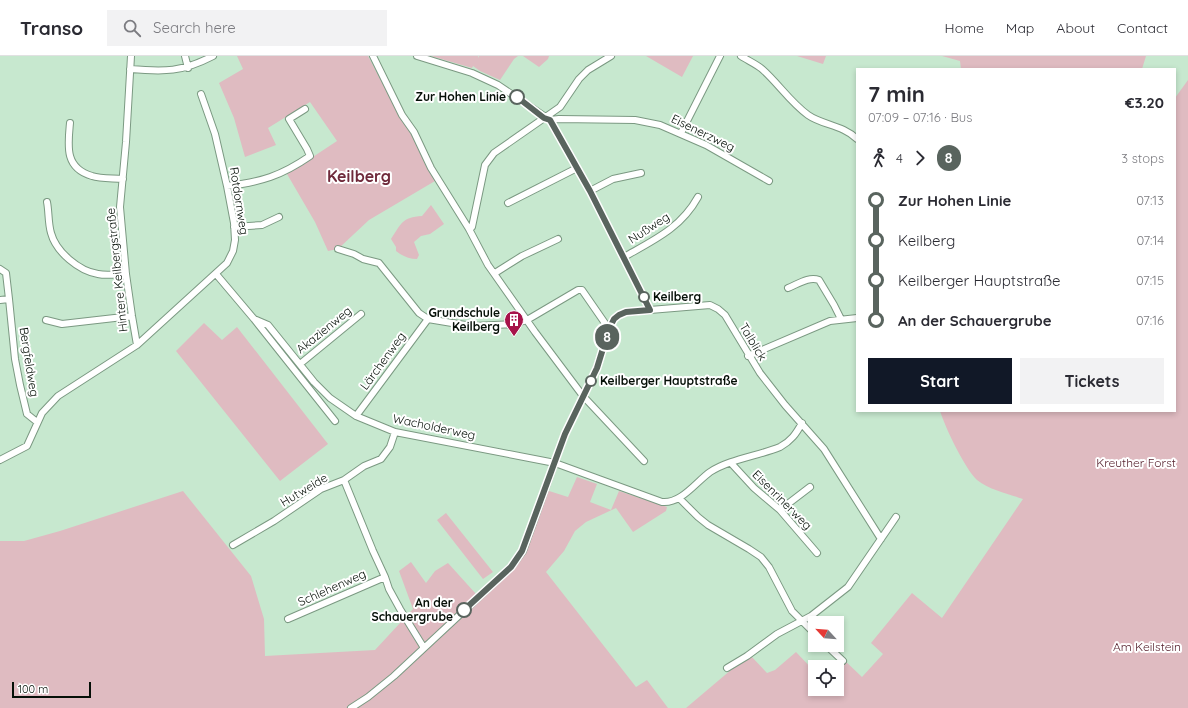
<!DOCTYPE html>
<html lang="en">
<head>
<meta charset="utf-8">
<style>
  :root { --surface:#fff; --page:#f2f2f3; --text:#2b2b33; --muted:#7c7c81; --line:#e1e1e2; --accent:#111827 }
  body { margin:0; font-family:Quicksand,sans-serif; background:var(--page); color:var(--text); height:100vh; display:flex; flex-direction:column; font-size:15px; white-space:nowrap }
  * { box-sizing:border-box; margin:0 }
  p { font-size:13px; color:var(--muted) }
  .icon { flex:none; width:22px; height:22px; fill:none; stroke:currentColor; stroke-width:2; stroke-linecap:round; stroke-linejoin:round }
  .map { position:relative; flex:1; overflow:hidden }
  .drawer { position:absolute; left:856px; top:12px; width:320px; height:344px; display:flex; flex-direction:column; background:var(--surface); border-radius:0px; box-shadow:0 2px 6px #0003 }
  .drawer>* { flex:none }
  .badge { padding:0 8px; border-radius:13px; font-size:14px; line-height:26px }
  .needle { width:26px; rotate:296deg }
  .fabs { position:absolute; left:808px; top:560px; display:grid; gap:8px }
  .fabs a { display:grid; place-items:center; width:36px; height:36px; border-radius:0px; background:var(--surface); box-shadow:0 2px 6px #0003; font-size:20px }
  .scale { position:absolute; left:12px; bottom:10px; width:79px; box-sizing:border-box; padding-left:4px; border:2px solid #050f07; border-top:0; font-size:11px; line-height:14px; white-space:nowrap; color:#050f07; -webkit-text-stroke:3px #fff; paint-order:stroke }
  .map>.badge { position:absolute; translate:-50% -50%; box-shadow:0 0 0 2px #fff }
  .legs { display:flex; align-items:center; gap:6px; height:44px; padding:0 12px; font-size:13px }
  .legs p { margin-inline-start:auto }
  .headline { display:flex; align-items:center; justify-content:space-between; height:68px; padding:0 12px }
  h1 { font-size:22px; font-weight:700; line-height:30px }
  .action { display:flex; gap:8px; margin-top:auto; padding:8px 12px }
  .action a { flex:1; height:46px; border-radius:0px; background:var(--accent); color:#fff; font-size:16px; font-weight:700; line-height:46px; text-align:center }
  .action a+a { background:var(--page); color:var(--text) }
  ul { padding:0 12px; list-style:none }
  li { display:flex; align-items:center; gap:14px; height:40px; font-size:15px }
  li i { display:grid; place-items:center; width:6px; height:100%; margin:0 5px; background:currentColor }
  li i::after { content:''; width:10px; height:10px; margin:-5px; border:3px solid; border-radius:50%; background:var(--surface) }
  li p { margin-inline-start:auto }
  li:first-child i { background:linear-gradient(#0000 50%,currentColor 0) }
  li:last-child i { background:linear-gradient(currentColor 50%,#0000 0) }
  header { display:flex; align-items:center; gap:24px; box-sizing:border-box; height:56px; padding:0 20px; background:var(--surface); border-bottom:1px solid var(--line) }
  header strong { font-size:19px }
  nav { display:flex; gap:22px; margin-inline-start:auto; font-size:14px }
  .search { width:280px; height:36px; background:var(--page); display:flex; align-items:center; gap:10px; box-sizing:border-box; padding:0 14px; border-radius:0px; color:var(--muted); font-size:15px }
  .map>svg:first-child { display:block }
  .green { fill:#dfbbc1 }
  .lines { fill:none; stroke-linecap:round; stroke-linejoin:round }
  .minor-casing { stroke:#7b9982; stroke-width:8 }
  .minor { stroke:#fff; stroke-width:6 }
  .line-1-casing { stroke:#fff; stroke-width:9 }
  .line-1 { stroke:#59645e; stroke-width:6 }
  .stop-1-dot { fill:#fff; stroke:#59645e; stroke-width:2 }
  .labels { text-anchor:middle; stroke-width:4; stroke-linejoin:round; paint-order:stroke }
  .stop-label { font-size:12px; font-weight:bold; fill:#050f07; stroke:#fff; text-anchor:end }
  .street-label { font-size:12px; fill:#050f07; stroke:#fff }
  .poi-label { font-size:12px; font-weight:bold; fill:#050f07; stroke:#fff; text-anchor:end }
  .park-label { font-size:12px; fill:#57222f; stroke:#fff }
  .district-label { font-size:16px; font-weight:bold; fill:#6f2a3b; stroke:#fff }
</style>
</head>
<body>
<header>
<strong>Transo</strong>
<div class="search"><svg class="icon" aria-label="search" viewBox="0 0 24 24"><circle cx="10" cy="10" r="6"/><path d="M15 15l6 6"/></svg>Search here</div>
<nav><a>Home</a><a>Map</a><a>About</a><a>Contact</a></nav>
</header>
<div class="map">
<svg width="1188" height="652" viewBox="0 0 1188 652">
  <rect width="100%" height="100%" fill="#c7e8cf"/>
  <path class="green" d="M237,0H368L400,61L412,79L435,125L369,164L338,193L328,195L315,166L287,118L337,85L310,46L268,72L276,89L245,101L234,62L219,27L243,13Z
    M431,0H478V2L479,0H518L514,3L500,24L480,15L473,10L472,12Z
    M523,0H549L548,3L539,11Z
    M646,0H693L682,21Z
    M797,0H826L823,8Z
    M942,0H1146L1142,13H961L960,5Z
    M1188,24V652H686L738,608L751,600L767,617L775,614L796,596L815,616V633H837V611H832L842,602L862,621L883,598L871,587L912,537L942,562L1023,443C1009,438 989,434 977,424C965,413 945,371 940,355H1175V42Z
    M431,149L444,168L430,178L421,180L414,186L419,199L417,203C409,203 402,200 396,195V191L391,183C401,168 402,161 422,160Z
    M204,267L222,284L237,271L328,388L280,425L176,295Z
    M577,421L597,428L590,446L611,454L619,435L667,451L666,455L633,476L616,452L586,466L575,475L564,495L546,516L636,631L647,624L668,652H0V485H24L60,475L183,435L251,520L264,563L265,600L375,594L413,553L399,515L411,506L426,527L435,515L448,507L476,538L510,507L519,493L522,497L546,434L568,441Z
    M446,457L493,516L483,523L437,464Z"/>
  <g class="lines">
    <defs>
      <path id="minor" d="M131,0L126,86L120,151L126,218L132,260L137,289
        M185,0L188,12
        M373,0L402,59L414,76L431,112L469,173L488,209L535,276L583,340L644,405
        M417,0L472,17L498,29L550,64L590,135L650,254
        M741,0C747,4 756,8 762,13C778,27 790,46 808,59C822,69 843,69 857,83
        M130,13C165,16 182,16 213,0
        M550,64L559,63L635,64L660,69L706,89L769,125
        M70,67C68,89 64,112 92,120C101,123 113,122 123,123
        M681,77L720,0
        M227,130C261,126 281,120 310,100L307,93L289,63L305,53
        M590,135L613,123L641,117
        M47,146C49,156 48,167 51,177C56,196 79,215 98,218C107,220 117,218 126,218
        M508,147L577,112
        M234,171L262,169L279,161
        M469,173L472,171L485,109L494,97L560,51L579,23L588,14L611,0
        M338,193L354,198L363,203L379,207L419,257L428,263L452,267L473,270L513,268L527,264L578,234H582L609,273
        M624,201C654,184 681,172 698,141
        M0,213L6,217L9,243
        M495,217L522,200L558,183
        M216,218L254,263L268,269L314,326L330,342L356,360L395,376L555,407L662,446C681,448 696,426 710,416C730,403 758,400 780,391C791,385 796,378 802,367
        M788,232C798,228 809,220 819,224L834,249L841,263
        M0,244L9,243L15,303L20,329L27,358L37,366
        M254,263L335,365
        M46,264L62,268L132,260
        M748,300L830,265L857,262
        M300,308L361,258
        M356,360L428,263
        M0,404L27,390L42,357L58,340L137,289L227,207L233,195L235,184L234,167L227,130L215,78L201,38
        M731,407L754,432L780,454L817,497
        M344,424L373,495L385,521L389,533L400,553L424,592
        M679,442L698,461L708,469L749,493L761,501L769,511L792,555L815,578
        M780,454L810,431
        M233,489L274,465L321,433L344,424L364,410L381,403L390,391L395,376
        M288,563L385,521
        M826,589L843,605
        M727,612L747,600L777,578L811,560L848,531L896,461
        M351,652L368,641L394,620L511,511L523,495L565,378L597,312L609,273L614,263L619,259L626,256L710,249L718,253L725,259L760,317L785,349L824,393L881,483"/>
    </defs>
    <use href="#minor" class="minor-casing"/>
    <use href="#minor" class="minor"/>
  </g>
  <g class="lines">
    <defs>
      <path id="line-1" d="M464,554L511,511L522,495L565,378L597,312L609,273L614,263L619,259L626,256L650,254L590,135L550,64L544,62L517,41"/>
    </defs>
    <use href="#line-1" class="line-1-casing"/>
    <use href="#line-1" class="line-1"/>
  </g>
  <defs>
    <symbol id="building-pin" viewBox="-11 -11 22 30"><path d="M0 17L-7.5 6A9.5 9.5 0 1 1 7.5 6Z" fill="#a7134a" stroke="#fff"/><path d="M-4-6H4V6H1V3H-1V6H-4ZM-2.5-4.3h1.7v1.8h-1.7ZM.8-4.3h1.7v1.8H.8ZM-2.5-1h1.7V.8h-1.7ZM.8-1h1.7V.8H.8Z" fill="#fff"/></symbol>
  </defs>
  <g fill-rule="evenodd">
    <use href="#building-pin" x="503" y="253" width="22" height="30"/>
  </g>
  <g class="stop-1-dot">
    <circle cx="517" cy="41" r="7"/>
    <circle cx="644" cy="241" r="5"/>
    <circle cx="591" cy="325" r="5"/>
    <circle cx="464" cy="554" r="7"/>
  </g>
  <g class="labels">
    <g class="stop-label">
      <text x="506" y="45">Zur Hohen Linie</text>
      <text x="653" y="245" text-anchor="start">Keilberg</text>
      <text x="600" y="329" text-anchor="start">Keilberger Hauptstraße</text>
      <text x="453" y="551">An der<tspan x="453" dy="14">Schauergrube</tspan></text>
    </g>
    <g class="street-label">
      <text transform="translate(703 77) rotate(26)" y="4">Eisenerzweg</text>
      <text transform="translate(239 145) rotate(81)" y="4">Rotdornweg</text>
      <text transform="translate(649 172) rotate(-33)" y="4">Nußweg</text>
      <text transform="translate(117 214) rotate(-96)" y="4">Hintere Keilbergstraße</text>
      <text transform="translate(324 274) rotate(-39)" y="4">Akazienweg</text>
      <text transform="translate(753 286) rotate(59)" y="4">Talblick</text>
      <text transform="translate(383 305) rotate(-54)" y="4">Lärchenweg</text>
      <text transform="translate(29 306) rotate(81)" y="4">Bergfeldweg</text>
      <text transform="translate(434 371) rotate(12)" y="4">Wacholderweg</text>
      <text transform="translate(304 434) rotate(-31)" y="4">Hutweide</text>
      <text transform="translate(782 444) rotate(45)" y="4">Eisenrinerweg</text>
      <text transform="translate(332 532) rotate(-24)" y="4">Schlehenweg</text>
    </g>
    <g class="poi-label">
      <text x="500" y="261">Grundschule<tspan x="500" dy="14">Keilberg</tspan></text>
    </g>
    <g class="park-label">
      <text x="1136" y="411">Kreuther Forst</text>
      <text x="1147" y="595">Am Keilstein</text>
    </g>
    <g class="district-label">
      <text x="359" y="126">Keilberg</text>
    </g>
  </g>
</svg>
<div class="fabs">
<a><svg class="needle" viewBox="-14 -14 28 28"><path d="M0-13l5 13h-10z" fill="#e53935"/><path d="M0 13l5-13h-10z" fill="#7c7c81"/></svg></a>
<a><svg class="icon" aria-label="locate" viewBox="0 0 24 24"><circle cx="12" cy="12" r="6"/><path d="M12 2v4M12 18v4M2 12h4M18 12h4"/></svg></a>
</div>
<div class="scale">100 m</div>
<b class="badge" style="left:607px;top:281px;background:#59645e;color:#fff">8</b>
<section class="drawer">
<div class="headline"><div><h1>7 min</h1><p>07:09 – 07:16 · Bus</p></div><b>€3.20</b></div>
<div class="legs"><svg class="icon" aria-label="walk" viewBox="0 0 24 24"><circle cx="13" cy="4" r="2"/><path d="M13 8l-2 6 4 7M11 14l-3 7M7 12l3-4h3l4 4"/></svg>4<svg class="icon" aria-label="forward" viewBox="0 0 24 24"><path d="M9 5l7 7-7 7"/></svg><b class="badge" style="background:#59645e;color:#fff">8</b><p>3 stops</p></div>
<ul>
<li><i style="color:#59645e"></i><b>Zur Hohen Linie</b><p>07:13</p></li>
<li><i style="color:#59645e"></i><span>Keilberg</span><p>07:14</p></li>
<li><i style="color:#59645e"></i><span>Keilberger Hauptstraße</span><p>07:15</p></li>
<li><i style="color:#59645e"></i><b>An der Schauergrube</b><p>07:16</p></li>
</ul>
<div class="action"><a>Start</a><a>Tickets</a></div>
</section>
</div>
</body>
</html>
